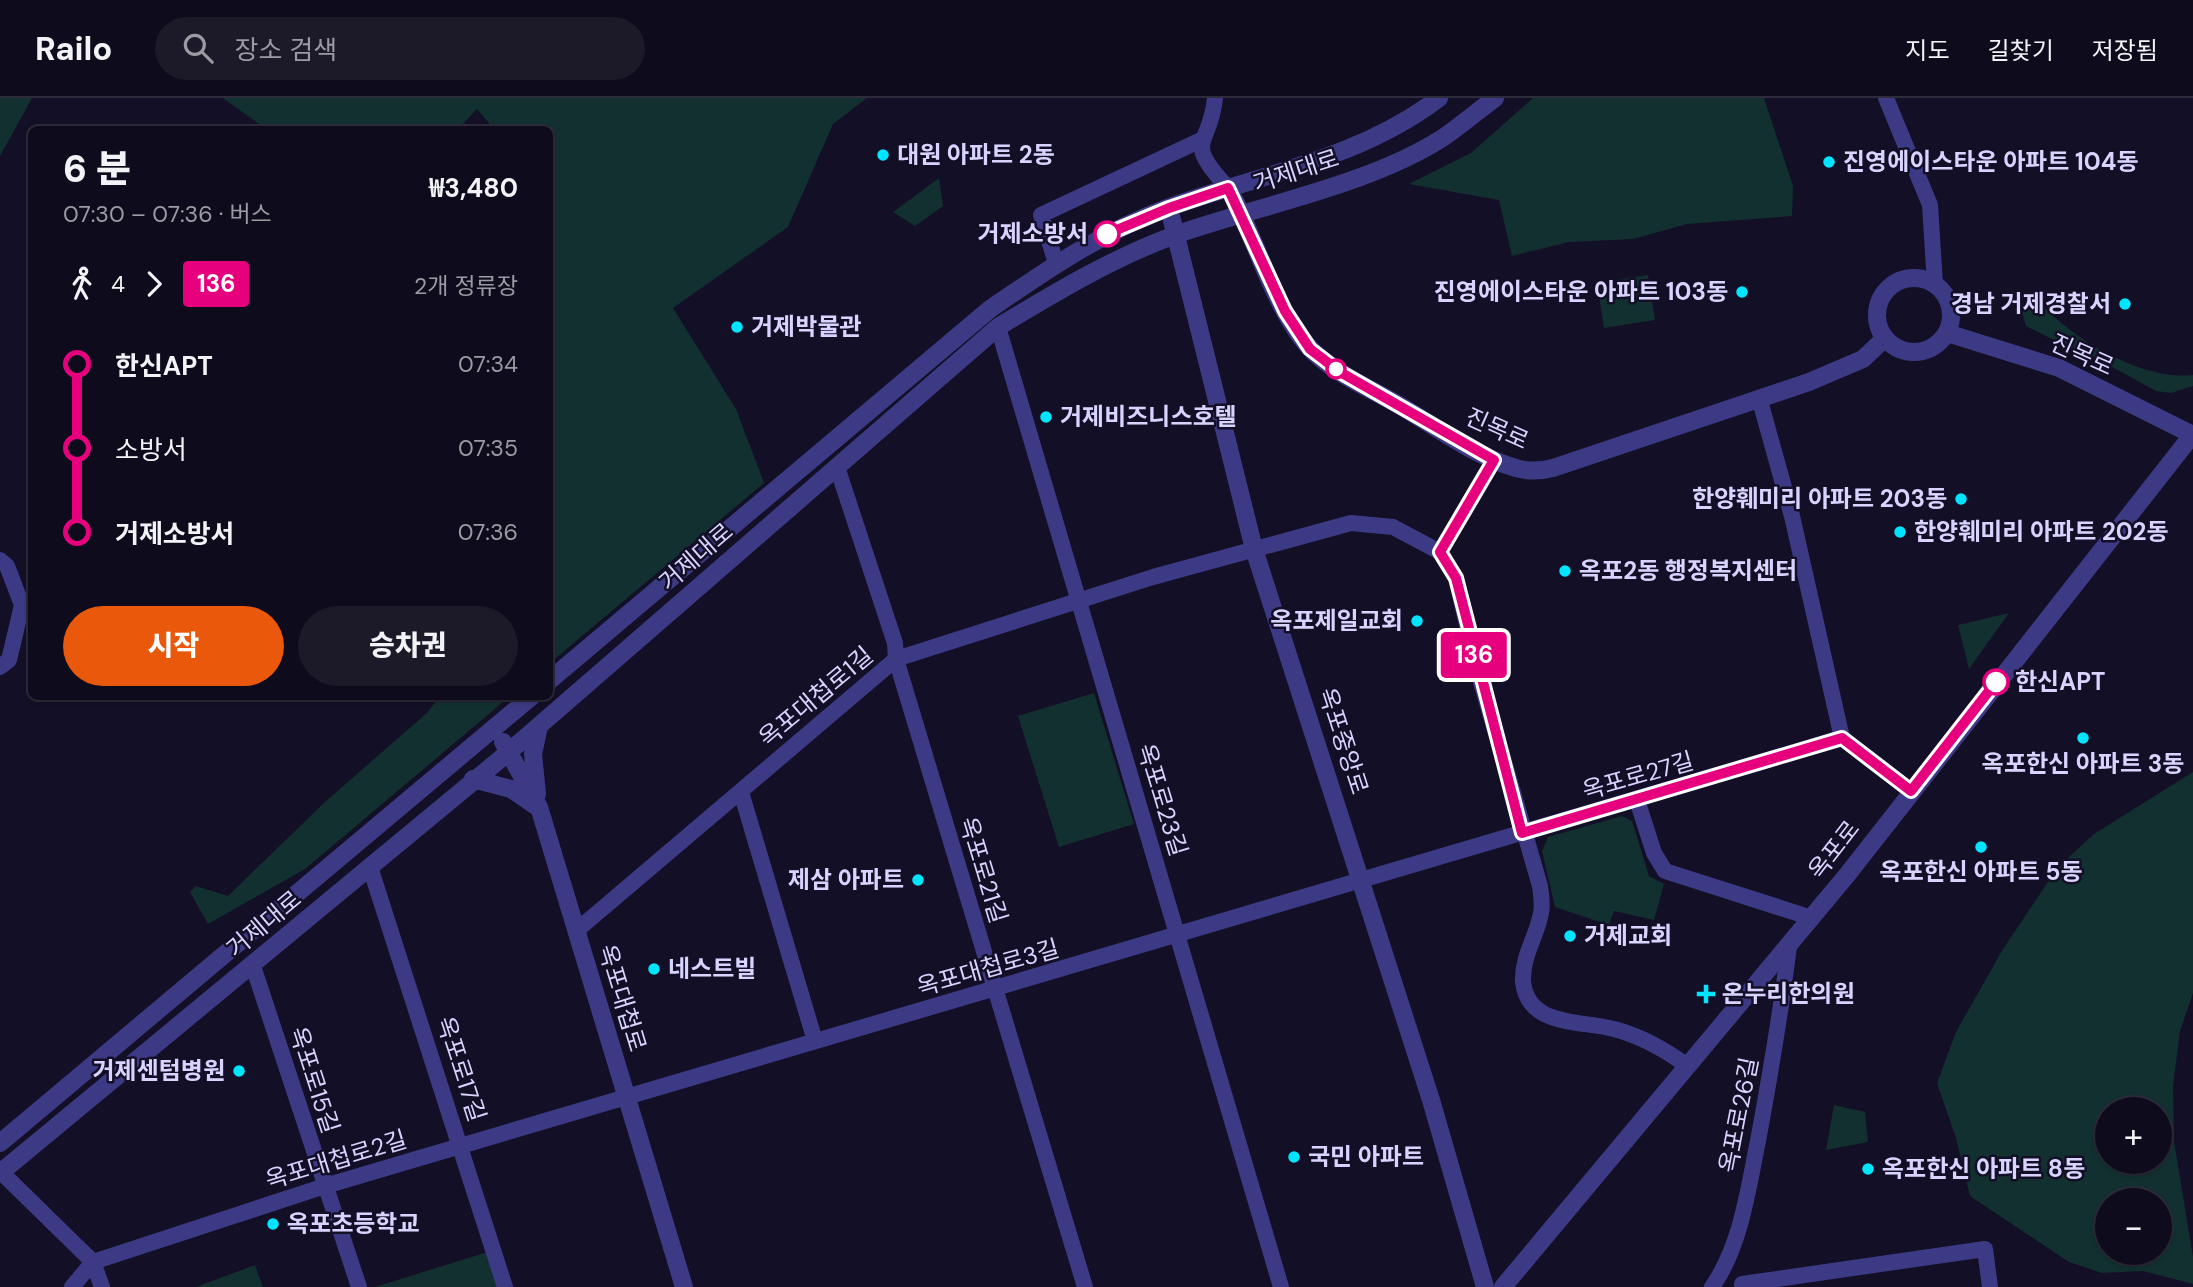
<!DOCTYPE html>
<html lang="ko">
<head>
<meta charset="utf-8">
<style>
  :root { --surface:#0e0b1c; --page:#1c1929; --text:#f1f3f6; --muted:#9b9ba3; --line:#2e2b3b; --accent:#ea580c }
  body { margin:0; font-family:"DM Sans","Noto Sans KR",sans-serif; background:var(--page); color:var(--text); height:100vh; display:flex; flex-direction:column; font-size:26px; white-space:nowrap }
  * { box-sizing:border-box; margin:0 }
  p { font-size:23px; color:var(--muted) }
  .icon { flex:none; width:38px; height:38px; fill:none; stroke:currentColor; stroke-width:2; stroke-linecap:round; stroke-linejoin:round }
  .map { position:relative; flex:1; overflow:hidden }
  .details { position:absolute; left:28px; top:28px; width:525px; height:574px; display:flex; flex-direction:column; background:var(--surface); border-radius:10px; box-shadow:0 2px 5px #0004,0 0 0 2px var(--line) }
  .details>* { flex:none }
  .badge { padding:0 14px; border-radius:5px; font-size:24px; line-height:46px }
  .fabs { position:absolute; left:2095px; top:999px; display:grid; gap:14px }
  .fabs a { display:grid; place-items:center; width:77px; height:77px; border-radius:50%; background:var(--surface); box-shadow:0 2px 5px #0004,0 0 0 2px var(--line); font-size:35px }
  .map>.badge { position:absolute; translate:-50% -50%; box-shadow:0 0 0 4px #fff }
  .legs { display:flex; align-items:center; gap:10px; height:77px; padding:0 35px; font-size:23px }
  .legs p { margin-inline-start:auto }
  .headline { display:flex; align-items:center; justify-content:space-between; height:119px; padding:0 35px }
  h1 { font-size:38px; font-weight:800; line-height:52px }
  .button { display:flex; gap:14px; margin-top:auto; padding:14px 35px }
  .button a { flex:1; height:80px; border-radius:42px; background:var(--accent); color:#fff; font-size:28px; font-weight:800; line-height:80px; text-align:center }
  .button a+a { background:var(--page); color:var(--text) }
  ul { padding:0 35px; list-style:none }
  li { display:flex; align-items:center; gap:24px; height:84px; font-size:26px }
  li i { display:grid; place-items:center; width:10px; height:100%; margin:0 9px; background:currentColor }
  li i::after { content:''; width:18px; height:18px; margin:-9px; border:5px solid; border-radius:50%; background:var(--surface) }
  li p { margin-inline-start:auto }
  li:first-child i { background:linear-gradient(#0000 50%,currentColor 0) }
  li:last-child i { background:linear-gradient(currentColor 50%,#0000 0) }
  header { display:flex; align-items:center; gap:42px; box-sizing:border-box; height:98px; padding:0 35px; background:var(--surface); border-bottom:2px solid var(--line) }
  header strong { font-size:33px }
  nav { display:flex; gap:38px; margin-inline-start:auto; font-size:24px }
  .search { width:490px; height:63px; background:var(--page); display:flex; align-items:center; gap:18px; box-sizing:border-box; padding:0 24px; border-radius:38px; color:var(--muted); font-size:26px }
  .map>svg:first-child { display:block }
  .green { fill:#12302f; fill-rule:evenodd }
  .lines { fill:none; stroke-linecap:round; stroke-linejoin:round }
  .minor { stroke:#3d3a85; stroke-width:16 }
  .tertiary { stroke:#3d3a85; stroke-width:18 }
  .line-1-casing { stroke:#fff; stroke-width:16 }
  .line-1 { stroke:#e6007e; stroke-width:10 }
  .poi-dot { fill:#00e5ff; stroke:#130f26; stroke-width:2.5 }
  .stop-1-dot { fill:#fff; stroke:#e6007e; stroke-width:3.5 }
  .labels { text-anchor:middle; stroke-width:5; stroke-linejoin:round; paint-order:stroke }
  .poi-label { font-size:24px; font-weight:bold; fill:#d9d4ff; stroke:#130f26; text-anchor:start }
  .street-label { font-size:24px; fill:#d9d4ff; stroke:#130f26 }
  .stop-label { font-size:24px; font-weight:bold; fill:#d9d4ff; stroke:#130f26; text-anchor:end }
</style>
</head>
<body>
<header>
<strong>Railo</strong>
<div class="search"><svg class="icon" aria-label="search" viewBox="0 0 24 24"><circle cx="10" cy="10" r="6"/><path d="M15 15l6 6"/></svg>장소 검색</div>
<nav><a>지도</a><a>길찾기</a><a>저장됨</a></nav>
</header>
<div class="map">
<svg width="2193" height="1189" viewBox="0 0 2193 1189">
  <rect width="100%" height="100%" fill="#130f26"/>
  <path class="green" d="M0,0H32L0,58Z
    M223,0H867L833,26L788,129L673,210L736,311L764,385L550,565V32L494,31L477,11L458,31H266Z
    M1533,0H1764L1793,88L1792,118L1687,126L1633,141L1569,144L1512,158L1499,102L1409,86L1471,55Z
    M939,80L943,108L915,128L893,114Z
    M1648,177L1655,222L1604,230L1597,185Z
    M2033,205L2041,206C2074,242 2143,283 2193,277V288L2171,295L2156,293L2094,259L2080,255L2026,228L2022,214Z
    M2009,515L1969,571L1958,527Z
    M1094,595L1134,726L1059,749L1018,618Z
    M439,599H509L305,771L208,826L190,794L196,788L228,798L326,703L428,614Z
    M2193,674V895L2180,933L2173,988L2174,1043L2193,1159V1186L2143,1173L2102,1175L2069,1164L1970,1098L1956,1040L1937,985L1956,934L2003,851L2058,769L2094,736ZM2107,1012H2160V1064H2107ZM2107,1102H2160V1155H2107Z
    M1622,718L1632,723L1649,778L1664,786L1654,822L1614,813L1609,827L1555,809L1542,753L1548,739Z
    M1834,1007L1865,1014L1868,1044L1826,1052Z
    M494,1152L505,1189H375Z
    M255,1167L263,1189H196Z"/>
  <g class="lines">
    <path class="minor" d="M1215,0C1210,51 1182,40 1228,90
      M1886,0L1930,107L1935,187
      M1056,165L1041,117L1201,42
      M998,229L1281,1189
      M1760,303L1792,418L1842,640
      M1494,362L1440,454L1456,480L1477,570L1540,788C1541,796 1543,807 1541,815C1537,838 1522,858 1523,883C1527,929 1580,922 1614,931C1641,938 1664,951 1686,967
      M837,369L895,545L896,561L1085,1189
      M0,462L7,468L22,507L9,562L0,569
      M741,694L815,943
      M1637,702L1654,755L1665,773L1812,820
      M370,769L505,1189
      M576,833L896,561L1153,479L1351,425L1393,429L1440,454
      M253,868L359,1189
      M0,1073L93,1164L102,1189
      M1742,1186L1985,1151L1990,1189
      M72,1189L93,1164L325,1088L1842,640L1911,693
      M1712,1189C1741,1148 1748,1091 1758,1043C1770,978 1781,913 1789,848"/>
    <path class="tertiary" d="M1228,90C1255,138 1268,193 1300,238C1324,273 1369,289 1404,310C1439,331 1476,359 1516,370C1529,374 1541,373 1553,370L1809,284L1863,261L1885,240
      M1169,110L1254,451L1431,1002L1485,1189
      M1877 217a37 37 0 1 1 74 0a37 37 0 1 1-74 0Z
      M1947,235L2059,270L2193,337
      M550,582L990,211C1047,172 1103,133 1170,109C1262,76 1359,61 1439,0
      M503,644L539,709L684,1189
      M473,681L511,691L536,708
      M537,696L533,656L539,628
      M0,1045L532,598
      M0,1075L510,653L998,229C1056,194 1114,159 1178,136C1261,107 1370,87 1444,39C1461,27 1478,13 1495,0
      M1503,1189L1847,777L2193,336"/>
  </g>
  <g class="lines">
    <defs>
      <path id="line-1" d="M1107,136L1169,110L1228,90L1285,213L1310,251L1340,274L1494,362L1440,454L1456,480L1522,735L1842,640L1911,693L1996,584"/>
    </defs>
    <use href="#line-1" class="line-1-casing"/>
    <use href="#line-1" class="line-1"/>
  </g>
  <g class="poi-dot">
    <circle cx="883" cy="57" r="7"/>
    <circle cx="1829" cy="64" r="7"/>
    <circle cx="1742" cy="194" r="7"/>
    <circle cx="2125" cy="206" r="7"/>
    <circle cx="737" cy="229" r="7"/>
    <circle cx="1046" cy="319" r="7"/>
    <circle cx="1961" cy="401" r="7"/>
    <circle cx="1900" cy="434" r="7"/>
    <circle cx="1565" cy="473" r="7"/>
    <circle cx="1417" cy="523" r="7"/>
    <circle cx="2083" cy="640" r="7"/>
    <circle cx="1981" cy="749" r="7"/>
    <circle cx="918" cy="782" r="7"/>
    <circle cx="1570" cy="838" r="7"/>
    <circle cx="654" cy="871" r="7"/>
    <path d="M1702.5 885.5h7v7h7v7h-7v7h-7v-7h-7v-7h7z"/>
    <circle cx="239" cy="973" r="7"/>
    <circle cx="1294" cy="1059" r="7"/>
    <circle cx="1868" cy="1071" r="7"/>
    <circle cx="273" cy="1126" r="7"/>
  </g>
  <g class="stop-1-dot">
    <circle cx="1107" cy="136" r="12"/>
    <circle cx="1336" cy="271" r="9"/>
    <circle cx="1996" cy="584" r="12"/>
  </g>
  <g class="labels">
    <g class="poi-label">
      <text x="897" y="65">대원 아파트 2동</text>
      <text x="1843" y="72">진영에이스타운 아파트 104동</text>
      <text x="1728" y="202" text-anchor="end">진영에이스타운 아파트 103동</text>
      <text x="2111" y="214" text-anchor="end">경남 거제경찰서</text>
      <text x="751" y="237">거제박물관</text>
      <text x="1060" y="327">거제비즈니스호텔</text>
      <text x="1947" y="409" text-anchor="end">한양훼미리 아파트 203동</text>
      <text x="1914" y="442">한양훼미리 아파트 202동</text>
      <text x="1579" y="481">옥포2동 행정복지센터</text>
      <text x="1403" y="531" text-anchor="end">옥포제일교회</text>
      <text x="2083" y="674" text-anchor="middle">옥포한신 아파트 3동</text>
      <text x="1981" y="782" text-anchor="middle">옥포한신 아파트 5동</text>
      <text x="904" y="790" text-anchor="end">제삼 아파트</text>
      <text x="1584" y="846">거제교회</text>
      <text x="668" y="879">네스트빌</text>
      <text x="1722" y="904">온누리한의원</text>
      <text x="225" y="981" text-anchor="end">거제센텀병원</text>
      <text x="1308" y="1067">국민 아파트</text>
      <text x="1882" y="1079">옥포한신 아파트 8동</text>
      <text x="287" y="1134">옥포초등학교</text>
    </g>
    <g class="street-label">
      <text transform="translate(1296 73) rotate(-18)" y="8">거제대로</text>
      <text transform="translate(2082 257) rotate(24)" y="8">진목로</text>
      <text transform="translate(1497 331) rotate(24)" y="8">진목로</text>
      <text transform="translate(696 459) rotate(-41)" y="8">거제대로</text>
      <text transform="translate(816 599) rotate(-40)" y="8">옥포대첩로1길</text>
      <text transform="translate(1343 643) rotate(72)" y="8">옥포중앙로</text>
      <text transform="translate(1638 678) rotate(-16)" y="8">옥포로27길</text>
      <text transform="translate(1162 702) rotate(73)" y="8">옥포로23길</text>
      <text transform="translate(1834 752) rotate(-52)" y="8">옥포로</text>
      <text transform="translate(983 772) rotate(73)" y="8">옥포로21길</text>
      <text transform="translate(264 826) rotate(-40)" y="8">거제대로</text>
      <text transform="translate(988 870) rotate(-16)" y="8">옥포대첩로3길</text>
      <text transform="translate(622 900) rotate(73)" y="8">옥포대첩로</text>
      <text transform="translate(461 971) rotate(72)" y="8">옥포로17길</text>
      <text transform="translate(314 982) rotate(72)" y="8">옥포로15길</text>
      <text transform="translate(1739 1017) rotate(-79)" y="8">옥포로26길</text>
      <text transform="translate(336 1062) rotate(-17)" y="8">옥포대첩로2길</text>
    </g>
    <g class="stop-label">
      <text x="1088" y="144">거제소방서</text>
      <text x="2015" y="592" text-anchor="start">한신APT</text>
    </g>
  </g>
</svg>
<div class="fabs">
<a>+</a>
<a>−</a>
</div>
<b class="badge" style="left:1474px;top:557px;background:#e6007e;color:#fff">136</b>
<section class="details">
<div class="headline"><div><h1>6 분</h1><p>07:30 – 07:36 · 버스</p></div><b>₩3,480</b></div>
<div class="legs"><svg class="icon" aria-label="walk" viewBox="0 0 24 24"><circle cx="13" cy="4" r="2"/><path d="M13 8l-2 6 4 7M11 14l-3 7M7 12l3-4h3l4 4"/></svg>4<svg class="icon" aria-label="forward" viewBox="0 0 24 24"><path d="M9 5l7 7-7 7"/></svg><b class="badge" style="background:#e6007e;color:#fff">136</b><p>2개 정류장</p></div>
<ul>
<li><i style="color:#e6007e"></i><b>한신APT</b><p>07:34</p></li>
<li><i style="color:#e6007e"></i><span>소방서</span><p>07:35</p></li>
<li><i style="color:#e6007e"></i><b>거제소방서</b><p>07:36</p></li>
</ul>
<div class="button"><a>시작</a><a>승차권</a></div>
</section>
</div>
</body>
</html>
